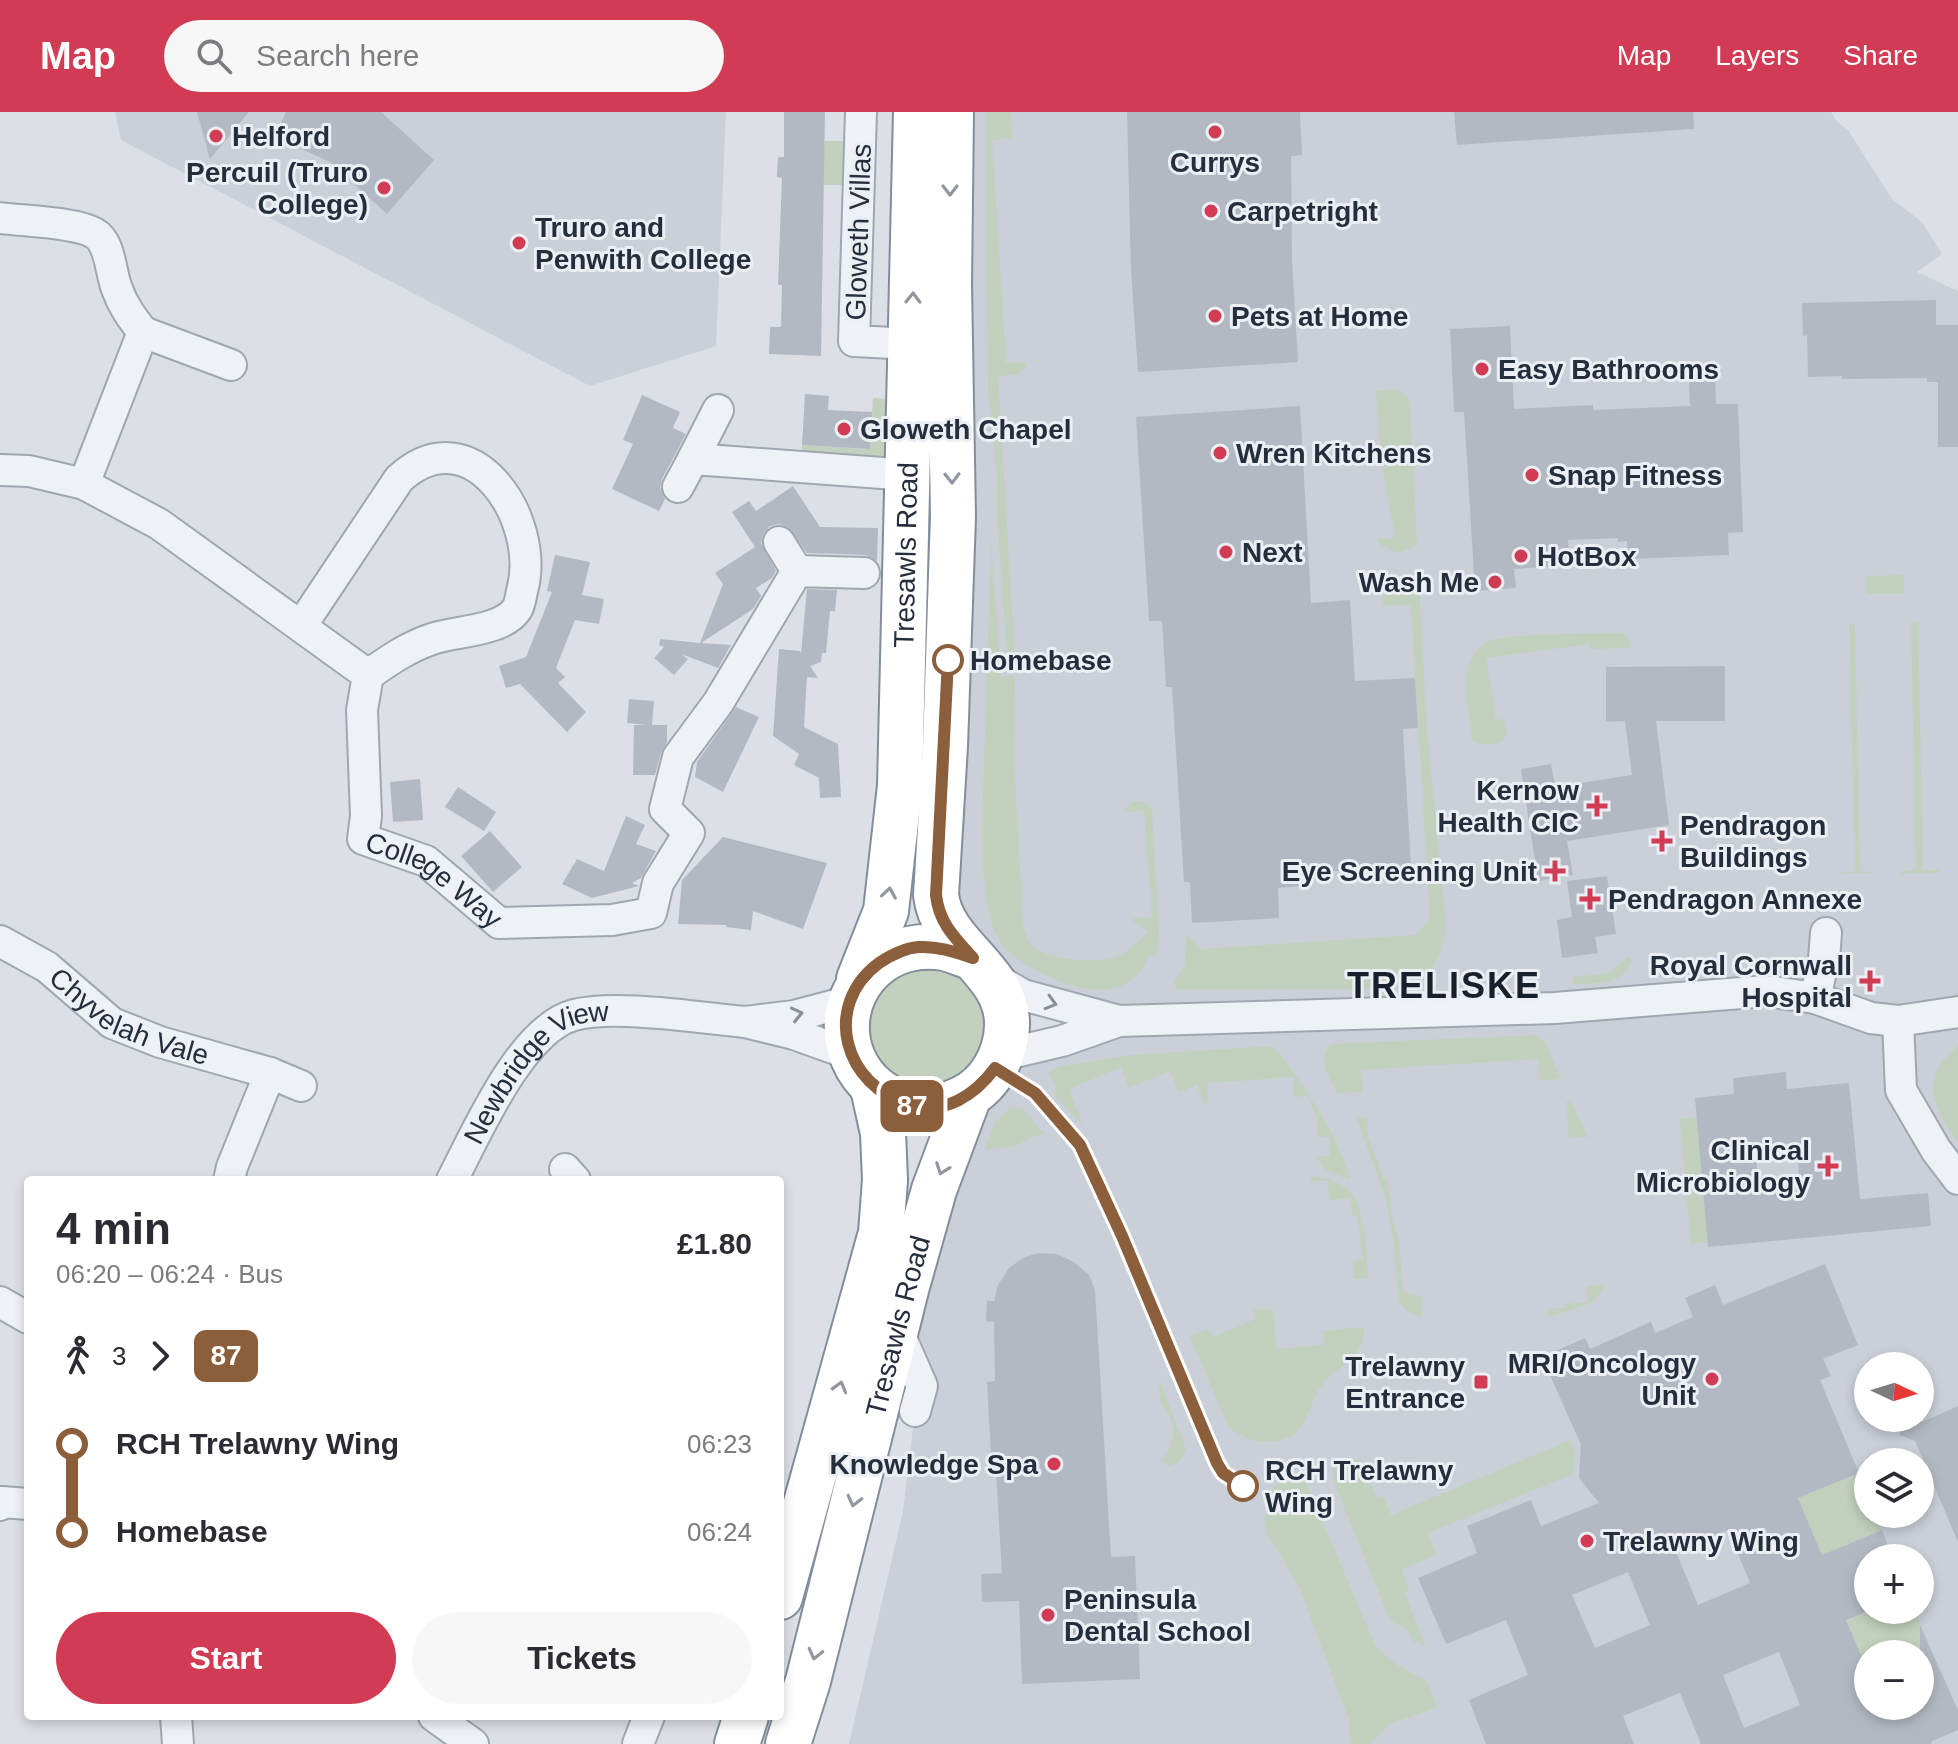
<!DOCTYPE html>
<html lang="en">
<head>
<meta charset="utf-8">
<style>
  :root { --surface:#fff; --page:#f7f7f7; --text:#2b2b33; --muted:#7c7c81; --accent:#d13c54 }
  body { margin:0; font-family:Arial,sans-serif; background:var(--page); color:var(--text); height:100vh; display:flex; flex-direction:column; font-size:30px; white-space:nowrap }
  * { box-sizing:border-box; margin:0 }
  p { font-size:26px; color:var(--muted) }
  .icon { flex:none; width:44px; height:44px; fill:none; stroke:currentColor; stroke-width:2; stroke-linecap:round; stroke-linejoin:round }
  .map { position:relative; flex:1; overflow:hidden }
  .panel { position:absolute; left:24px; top:1064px; width:760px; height:544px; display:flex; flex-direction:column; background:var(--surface); border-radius:8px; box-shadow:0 4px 12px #0003 }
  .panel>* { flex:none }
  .badge { padding:0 16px; border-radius:12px; font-size:28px; line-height:52px }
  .needle { width:52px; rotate:94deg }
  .tools { position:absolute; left:1854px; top:1240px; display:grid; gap:16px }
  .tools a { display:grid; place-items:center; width:80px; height:80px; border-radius:50%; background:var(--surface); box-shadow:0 4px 12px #0003; font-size:40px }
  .map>.badge { position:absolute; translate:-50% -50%; box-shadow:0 0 0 4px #fff }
  .legs { display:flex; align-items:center; gap:12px; height:88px; padding:0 32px; font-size:26px }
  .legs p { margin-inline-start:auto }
  .headline { display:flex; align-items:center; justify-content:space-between; height:136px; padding:0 32px }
  h1 { font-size:44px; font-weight:600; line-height:60px }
  .cta { display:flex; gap:16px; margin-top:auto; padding:16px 32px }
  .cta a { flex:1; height:92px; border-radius:48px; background:var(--accent); color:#fff; font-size:32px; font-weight:600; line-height:92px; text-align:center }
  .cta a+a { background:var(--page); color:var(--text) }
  ul { padding:0 32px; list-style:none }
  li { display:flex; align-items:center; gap:28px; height:88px; font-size:30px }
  li i { display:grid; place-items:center; width:12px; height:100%; margin:0 10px; background:currentColor }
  li i::after { content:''; width:20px; height:20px; margin:-10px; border:6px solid; border-radius:50%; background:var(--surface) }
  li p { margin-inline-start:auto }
  li:first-child i { background:linear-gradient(#0000 50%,currentColor 0) }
  li:last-child i { background:linear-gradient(currentColor 50%,#0000 0) }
  header { display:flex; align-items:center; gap:48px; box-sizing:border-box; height:112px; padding:0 40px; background:var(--accent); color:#fff }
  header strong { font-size:38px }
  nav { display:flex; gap:44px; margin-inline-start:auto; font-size:28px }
  .search { width:560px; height:72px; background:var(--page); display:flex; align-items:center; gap:20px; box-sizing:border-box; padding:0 28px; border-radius:44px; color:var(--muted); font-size:30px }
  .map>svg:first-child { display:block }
  .built { fill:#cacfd8; fill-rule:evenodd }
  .green { fill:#c2d1bd }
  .building { fill:#b3b9c3; fill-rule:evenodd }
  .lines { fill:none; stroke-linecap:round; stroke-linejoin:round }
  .minor-casing { stroke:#a1a7b0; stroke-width:34 }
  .highway-casing { stroke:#838e9d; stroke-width:48 }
  .minor { stroke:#eef1f5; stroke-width:30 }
  .highway { stroke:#fff; stroke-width:44 }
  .oneway { stroke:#92969e }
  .oneway2 { stroke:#8a9099 }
  .line-1-casing { stroke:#fff; stroke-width:18 }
  .line-1 { stroke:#8b5e3c; stroke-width:12 }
  .poi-dot { fill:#d13c54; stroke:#ebeff4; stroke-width:3 }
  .stop-1-dot { fill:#fff; stroke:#8b5e3c; stroke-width:4 }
  .labels { text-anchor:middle; stroke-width:6; stroke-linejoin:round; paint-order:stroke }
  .poi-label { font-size:28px; font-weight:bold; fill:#252e3d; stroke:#ebeff4; text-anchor:start }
  .street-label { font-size:28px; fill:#252e3d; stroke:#ebeff4 }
  .stop-label { font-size:28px; font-weight:bold; fill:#252e3d; stroke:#ebeff4; text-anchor:start }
  .district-label { font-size:36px; font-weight:bold; letter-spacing:2px; fill:#181f2d; stroke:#ebeff4 }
</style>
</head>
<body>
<header>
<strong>Map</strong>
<div class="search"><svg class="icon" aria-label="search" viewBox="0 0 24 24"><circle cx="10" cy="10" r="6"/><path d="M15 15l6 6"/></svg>Search here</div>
<nav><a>Map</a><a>Layers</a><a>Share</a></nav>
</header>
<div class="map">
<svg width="1958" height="1632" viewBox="0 0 1958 1632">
  <rect width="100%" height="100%" fill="#dce0e6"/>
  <path class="built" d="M115,0H726L716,234L590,274L121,28Z
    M951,0H1831L1837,10L1848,18L1892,87L1922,110L1942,142L1917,160L1958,179V1632H849L903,1399L915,1299L897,1217L995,956L1118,909L1023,883L947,818ZM1868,1254H1920V1306H1868ZM1868,1350H1920V1402H1868ZM1868,1446H1920V1498H1868ZM1868,1542H1920V1594H1868Z"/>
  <path class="green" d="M986,0H1011L1012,26L992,28L1006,251L1026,250L1027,254L1019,262L998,264L1015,548V557L1008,556L997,402V363L988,281Z
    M825,29H849L848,73H824L823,45H784V35H824Z
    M1396,277L1407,284L1410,291L1417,433L1399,441L1380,433L1377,428L1395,425L1381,345L1376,279Z
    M873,286L888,287L884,352L801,346L802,333L870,337Z
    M991,431L1001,565L1015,564L1014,648L1023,814C1025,819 1027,826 1030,831C1043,848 1094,852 1114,846C1128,841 1138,830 1148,819L1131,807L1152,805L1144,699L1124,700L1131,690H1145L1152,697L1159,824L1156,845L1149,843C1129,893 1077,880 1040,860C1023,851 1007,843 998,826C984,800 982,746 982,717Z
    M1904,463V482H1866V464Z
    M1404,466L1419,474L1427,618L1445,803C1447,843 1432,870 1390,877L1177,878L1174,871L1185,852L1186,822L1201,837L1416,823L1430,807L1411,493L1383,494C1382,480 1391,470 1404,466Z
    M1911,510H1918L1923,758H1939V761L1901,762V759L1916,758Z
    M1849,512H1855L1860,759L1876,761H1838L1855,759Z
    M1623,521L1629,526L1631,536L1591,537L1590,532L1486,546L1496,608L1504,607L1507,622L1503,629C1493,634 1481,634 1472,628C1470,604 1461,571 1471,548C1474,541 1480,534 1487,530C1509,520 1595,522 1623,521Z
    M1629,844L1632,848C1623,874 1598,870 1575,873L1572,869L1575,865L1609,861Z
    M870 916a59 59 0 1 1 118 0a59 59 0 1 1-118 0Z
    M1536,923L1546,932L1561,967L1540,968L1538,947L1361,958L1363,980L1337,981C1329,964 1316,947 1331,932Z
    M1272,934C1283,942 1288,954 1296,964C1318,996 1340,1029 1350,1067L1325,1058L1316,1045L1330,1044L1329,1025H1318L1317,1006L1308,984L1294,985L1293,965L1207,971L1208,991H1204L1197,973L1179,980L1170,959L1129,976L1121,955L1069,977L1083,1014L1053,981L1058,976L1047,961L1061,954L1133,943Z
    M1958,934V1030C1932,996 1919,965 1958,934Z
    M1566,990H1571L1588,1025L1569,1026Z
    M1011,995L1023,997L1045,1023H1037L1015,1034L984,1038L995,1011Z
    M1356,1005H1367L1368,1024L1383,1066H1387L1393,1109L1399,1128L1403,1180L1421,1185L1422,1205L1407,1199L1399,1190L1393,1126L1385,1084Z
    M1697,1005L1708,1130L1691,1132L1680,1007Z
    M1312,1064C1325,1066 1337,1068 1348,1078C1365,1092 1367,1144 1368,1166L1354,1167L1353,1149L1363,1147L1357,1104H1352L1351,1086L1329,1088L1328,1069H1310Z
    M1606,1173L1592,1191L1549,1205L1547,1197L1565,1196V1192L1588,1190L1587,1174Z
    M1254,1197H1273L1277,1237L1324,1233L1323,1219L1364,1215C1366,1245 1337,1253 1322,1273C1312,1286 1309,1305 1299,1317C1281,1338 1241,1331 1227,1312L1190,1224L1208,1217L1214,1225L1255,1207Z
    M1159,1268L1186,1337L1180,1349L1170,1354L1161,1348C1178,1333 1177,1306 1160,1292Z
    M1571,1328L1575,1341L1573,1362L1428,1421L1436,1443L1402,1457L1409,1478L1405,1480L1425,1534L1413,1529L1408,1518L1390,1508L1335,1373L1332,1357L1360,1346L1377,1386L1383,1384L1391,1403Z
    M1859,1361L1868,1383V1402H1876L1882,1418L1822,1443L1798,1386Z
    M1286,1368L1305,1369L1376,1535L1397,1553L1427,1569L1437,1596L1389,1612L1370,1632H1351L1349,1608L1300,1477L1267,1421L1265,1410L1269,1384L1277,1372Z
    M1870,1498H1915L1933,1543L1868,1542V1560L1846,1508Z"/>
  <path class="building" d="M197,0H249L210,47Z
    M286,0H381L434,48L387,102L330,50L275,25Z
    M784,0H825L821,244L769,242L770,215H781L782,173H778L782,66L777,65L778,45H784Z
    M1127,0H1300L1302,43L1291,44L1292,149L1298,250L1138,260L1131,159Z
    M1454,0H1693L1694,17L1457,33Z
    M1936,188V213H1958V335H1938V270H1927V266L1842,267V264L1808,265L1807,223L1803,224L1802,191Z
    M1510,214L1514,297L1593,293V298L1690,294L1689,270L1715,269L1716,292H1738L1743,420L1728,421L1729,443L1628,447L1627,429L1618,430V426L1568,428L1569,453L1514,457L1516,476L1475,479L1464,300H1454L1450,217Z
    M805,282L829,284L828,298L872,300L870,337L802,333Z
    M642,283L680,300L673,316L686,322L662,367L660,376L665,387L659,399L612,377L633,332L623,328Z
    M1300,294L1311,491L1350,488L1355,569L1415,566L1418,616L1403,617L1411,755L1301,761L1302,774L1278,776L1279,806L1192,811L1190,770H1184L1172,575H1166L1162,509H1149L1136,305Z
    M793,374L820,415L878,416L877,449L865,443L807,441L788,415L779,412L770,414L764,421L761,431L776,459L772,466L756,476L761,484L753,497L701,531L731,533L718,556L681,542L688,547L674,563L654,546L664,535L659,533L660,527L700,531L723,472L715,461L755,435L732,400L749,389L756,399Z
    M555,443L590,450L582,483L604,487L599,512L575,508L556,556L565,565L558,571L586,600L567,620L520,572L506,576L499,554L526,545L552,480L547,479Z
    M807,477L837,478L835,499H830L826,541H822L821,550L810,554L818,566L807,565L804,615L838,632L841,685L820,686L819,666L794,653L799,642L773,624L779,537L800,539L801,541Z
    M1725,554V609H1656L1669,713L1567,729L1573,763L1538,769L1521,657L1551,652L1555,675L1632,663L1625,609L1606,610V555Z
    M629,587L654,589L652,613H667V630L661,641L655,663H633L634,613H646L627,611Z
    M736,595L759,605L723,680L695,665L697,650Z
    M420,667L423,708L393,710L390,670Z
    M458,675L496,700L484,719L445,695Z
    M626,704L645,713L636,732L656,739L641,766L632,771L639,774L592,786L562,772L577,747L604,759Z
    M490,719L522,755L493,780L461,744Z
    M723,725L827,751L803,817L753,799L751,818L726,815V813L678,812L682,768Z
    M1607,764L1616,822L1595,825L1598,841L1562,846L1557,808L1572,805L1567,769Z
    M1786,960L1787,977L1849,971L1860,1087L1928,1081L1931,1114L1708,1135L1695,986L1734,982L1733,966ZM1796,1031L1800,1073L1759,1077L1755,1035Z
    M1038,1141L1057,1142L1074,1150L1089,1163L1095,1178L1111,1445L1135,1444L1140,1567L1022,1572L1019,1489L982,1490L981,1462L1002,1461L995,1343H991L987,1270L995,1269L994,1210L986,1209L987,1189H994L998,1173L1009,1156L1023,1146Z
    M1825,1152L1858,1233L1823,1247L1831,1264L1820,1268L1859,1361L1798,1386L1822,1443L1882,1418L1893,1446H1868V1499L1846,1508L1868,1560V1594H1920V1513L1958,1598V1618L1932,1629L1931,1632H1701L1680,1581L1623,1604L1634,1632H1486L1469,1588L1528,1563L1506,1508L1446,1532L1418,1466L1477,1441L1467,1414L1531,1388L1541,1414L1599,1391L1579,1366L1581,1333L1542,1245L1585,1226L1590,1237L1651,1210L1655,1221L1693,1205L1685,1186L1715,1173L1723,1193ZM1728,1418L1750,1471L1698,1493L1676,1440ZM1628,1460L1650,1513L1595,1536L1572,1483ZM1779,1540L1800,1593L1744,1616L1723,1563Z
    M1958,1294V1430L1915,1329L1899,1323L1906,1306L1922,1310Z"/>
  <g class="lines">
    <defs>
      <g id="minor">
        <path d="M861,0L854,229L912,232"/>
        <path d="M0,106C23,109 75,110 94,121C111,130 110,160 117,177C123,194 132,206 143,220"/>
        <path d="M718,298L693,347L909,363"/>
        <path id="s1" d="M0,358L29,359L84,372L159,412L368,563L362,598L366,704L363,727L426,749L499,811L612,808L651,801L658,771L689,721L665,697L678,645L718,591L797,459L864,461"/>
        <path d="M84,372L143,220L231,253"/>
        <path d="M678,375L693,347"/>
        <path d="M779,430L797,459"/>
        <path d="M301,514L399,367C472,300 542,409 522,479C521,484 520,492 517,497C503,519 456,519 432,527C408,535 388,549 368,563"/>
        <path id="s2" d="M0,829L47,855L112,911L160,930L270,961L232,1055L229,1068"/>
        <path d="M989,863L1023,883L1119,909"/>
        <path d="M1815,886L1824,847L1826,821"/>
        <path d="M1898,909L1901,978L1936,1038L1958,1067"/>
        <path d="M850,942L794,922L745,910L794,904L851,889"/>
        <path d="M1002,943L1062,929L1119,909L1555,896L1766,879L1815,886L1871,906L1898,909L1958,900"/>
        <path d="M270,961L301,974"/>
        <path d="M565,1057L575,1068"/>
        <path id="s3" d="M452,1068C476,1022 521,917 574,903C615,892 700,906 745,910"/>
        <path d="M0,1190L28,1206"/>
        <path d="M897,1217L922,1274L915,1299"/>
        <path d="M0,1393L2,1390L28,1392"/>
        <path d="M176,1604L178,1632"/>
        <path d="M434,1604L473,1632"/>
        <path d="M638,1632L649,1604"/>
      </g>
      <g id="highway">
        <path d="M951,0L949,172L953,405L945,634L936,783C942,836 1009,858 1007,914C1006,944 989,975 961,987C950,992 938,997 925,997C912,997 896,990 885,983C836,953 834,884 880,850C898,837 922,832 944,836C954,838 964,843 973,846"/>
        <path id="s4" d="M859,867L886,799L900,674L916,0"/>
        <path d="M780,1485L881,1121L885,1068L883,1021L873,976"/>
        <path d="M737,1632L746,1604"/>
        <path id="s5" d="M788,1632L808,1569L907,1174L934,1078L969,984"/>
      </g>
    </defs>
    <use href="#minor" class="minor-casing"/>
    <use href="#highway" class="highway-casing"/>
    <use href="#minor" class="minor"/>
    <use href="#highway" class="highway"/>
  </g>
  <defs><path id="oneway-chevron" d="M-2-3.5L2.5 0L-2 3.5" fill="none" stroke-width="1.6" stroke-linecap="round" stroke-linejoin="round" transform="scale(2)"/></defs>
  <g class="oneway">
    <use href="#oneway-chevron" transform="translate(950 78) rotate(90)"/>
    <use href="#oneway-chevron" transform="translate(913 186) rotate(-89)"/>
    <use href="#oneway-chevron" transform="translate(952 366) rotate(89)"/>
    <use href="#oneway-chevron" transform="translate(889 781) rotate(-81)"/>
    <use href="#oneway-chevron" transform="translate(942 1057) rotate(110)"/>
    <use href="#oneway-chevron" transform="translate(840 1275) rotate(-74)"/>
    <use href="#oneway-chevron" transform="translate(854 1389) rotate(104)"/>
    <use href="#oneway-chevron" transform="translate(815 1542) rotate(104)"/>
  </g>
  <g class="oneway2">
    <use href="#oneway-chevron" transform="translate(1051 891) rotate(16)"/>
    <use href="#oneway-chevron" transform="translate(797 902) rotate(-13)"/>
  </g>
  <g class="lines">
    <defs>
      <path id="line-1" d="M948,548L936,783C939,811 955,826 973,846C955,840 938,834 919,835C905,836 891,843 879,851C821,894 844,975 911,993C945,1003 975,983 995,956L1035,981L1080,1033L1122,1124L1217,1351L1223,1361L1243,1374"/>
    </defs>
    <use href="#line-1" class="line-1-casing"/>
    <use href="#line-1" class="line-1"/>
  </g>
  <g class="poi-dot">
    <circle cx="1215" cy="20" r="8"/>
    <circle cx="216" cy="24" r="8"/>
    <circle cx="384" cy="76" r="8"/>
    <circle cx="1211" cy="99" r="8"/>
    <circle cx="519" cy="131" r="8"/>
    <circle cx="1215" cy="204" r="8"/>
    <circle cx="1482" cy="257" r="8"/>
    <circle cx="844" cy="317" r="8"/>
    <circle cx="1220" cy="341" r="8"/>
    <circle cx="1532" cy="363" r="8"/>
    <circle cx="1226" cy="440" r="8"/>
    <circle cx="1521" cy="444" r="8"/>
    <circle cx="1495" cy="470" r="8"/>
    <path d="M1593 682h8v8h8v8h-8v8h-8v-8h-8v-8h8z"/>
    <path d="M1658 717h8v8h8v8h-8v8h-8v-8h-8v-8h8z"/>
    <path d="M1551 747h8v8h8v8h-8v8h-8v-8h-8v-8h8z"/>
    <path d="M1586 775h8v8h8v8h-8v8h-8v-8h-8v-8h8z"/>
    <path d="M1866 857h8v8h8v8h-8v8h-8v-8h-8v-8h8z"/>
    <path d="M1824 1042h8v8h8v8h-8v8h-8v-8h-8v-8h8z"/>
    <circle cx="1712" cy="1267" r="8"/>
    <rect x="1473" y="1262" width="16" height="16" rx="4"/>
    <circle cx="1054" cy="1352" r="8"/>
    <circle cx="1587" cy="1429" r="8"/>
    <circle cx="1048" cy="1503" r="8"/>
  </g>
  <g class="stop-1-dot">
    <circle cx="948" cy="548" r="14"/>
    <circle cx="1243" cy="1374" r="14"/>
  </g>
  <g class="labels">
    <g class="poi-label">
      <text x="232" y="34">Helford</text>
      <text x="1215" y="60" text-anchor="middle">Currys</text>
      <text x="368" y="70" text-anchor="end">Percuil (Truro<tspan x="368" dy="32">College)</tspan></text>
      <text x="1227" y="109">Carpetright</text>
      <text x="535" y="125">Truro and<tspan x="535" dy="32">Penwith College</tspan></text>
      <text x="1231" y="214">Pets at Home</text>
      <text x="1498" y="267">Easy Bathrooms</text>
      <text x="860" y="327">Gloweth Chapel</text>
      <text x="1236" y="351">Wren Kitchens</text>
      <text x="1548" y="373">Snap Fitness</text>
      <text x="1242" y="450">Next</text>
      <text x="1537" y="454">HotBox</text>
      <text x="1479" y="480" text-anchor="end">Wash Me</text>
      <text x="1579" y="688" text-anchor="end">Kernow<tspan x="1579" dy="32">Health CIC</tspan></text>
      <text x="1680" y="723">Pendragon<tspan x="1680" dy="32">Buildings</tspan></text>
      <text x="1537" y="769" text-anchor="end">Eye Screening Unit</text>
      <text x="1608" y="797">Pendragon Annexe</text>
      <text x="1852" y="863" text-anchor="end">Royal Cornwall<tspan x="1852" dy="32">Hospital</tspan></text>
      <text x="1810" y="1048" text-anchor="end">Clinical<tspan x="1810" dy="32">Microbiology</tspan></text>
      <text x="1696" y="1261" text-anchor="end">MRI/Oncology<tspan x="1696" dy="32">Unit</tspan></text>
      <text x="1465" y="1264" text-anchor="end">Trelawny<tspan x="1465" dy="32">Entrance</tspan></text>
      <text x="1038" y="1362" text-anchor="end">Knowledge Spa</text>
      <text x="1603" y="1439">Trelawny Wing</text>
      <text x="1064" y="1497">Peninsula<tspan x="1064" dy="32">Dental School</tspan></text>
    </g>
    <g class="street-label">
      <text transform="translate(858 120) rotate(-88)" y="10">Gloweth Villas</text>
      <text dy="10" stroke="none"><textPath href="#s4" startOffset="430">Tresawls Road</textPath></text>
      <text dy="10" stroke="none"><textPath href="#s1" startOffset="676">College Way</textPath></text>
      <text dy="10" stroke="none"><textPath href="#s2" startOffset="152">Chyvelah Vale</textPath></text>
      <text dy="10" stroke="none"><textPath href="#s3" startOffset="144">Newbridge View</textPath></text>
      <text dy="10" stroke="none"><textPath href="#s5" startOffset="432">Tresawls Road</textPath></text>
    </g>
    <g class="stop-label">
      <text x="970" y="558">Homebase</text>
      <text x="1265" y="1368">RCH Trelawny<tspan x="1265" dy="32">Wing</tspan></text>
    </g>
    <g class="district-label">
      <text x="1444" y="886">TRELISKE</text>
    </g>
  </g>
</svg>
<div class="tools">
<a><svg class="needle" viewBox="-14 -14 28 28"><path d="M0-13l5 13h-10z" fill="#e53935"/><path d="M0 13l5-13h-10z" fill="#7c7c81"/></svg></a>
<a><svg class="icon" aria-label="layers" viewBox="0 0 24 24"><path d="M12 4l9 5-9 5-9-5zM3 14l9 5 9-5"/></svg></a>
<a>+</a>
<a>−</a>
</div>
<b class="badge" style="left:912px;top:994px;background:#8b5e3c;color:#fff">87</b>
<section class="panel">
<div class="headline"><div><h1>4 min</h1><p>06:20 – 06:24 · Bus</p></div><b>£1.80</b></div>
<div class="legs"><svg class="icon" aria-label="walk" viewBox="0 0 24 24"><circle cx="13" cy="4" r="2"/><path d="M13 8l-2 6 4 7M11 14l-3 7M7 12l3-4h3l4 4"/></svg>3<svg class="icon" aria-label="forward" viewBox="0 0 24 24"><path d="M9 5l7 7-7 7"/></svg><b class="badge" style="background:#8b5e3c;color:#fff">87</b></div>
<ul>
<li><i style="color:#8b5e3c"></i><b>RCH Trelawny Wing</b><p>06:23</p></li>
<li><i style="color:#8b5e3c"></i><b>Homebase</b><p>06:24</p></li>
</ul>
<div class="cta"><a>Start</a><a>Tickets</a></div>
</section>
</div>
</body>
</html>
